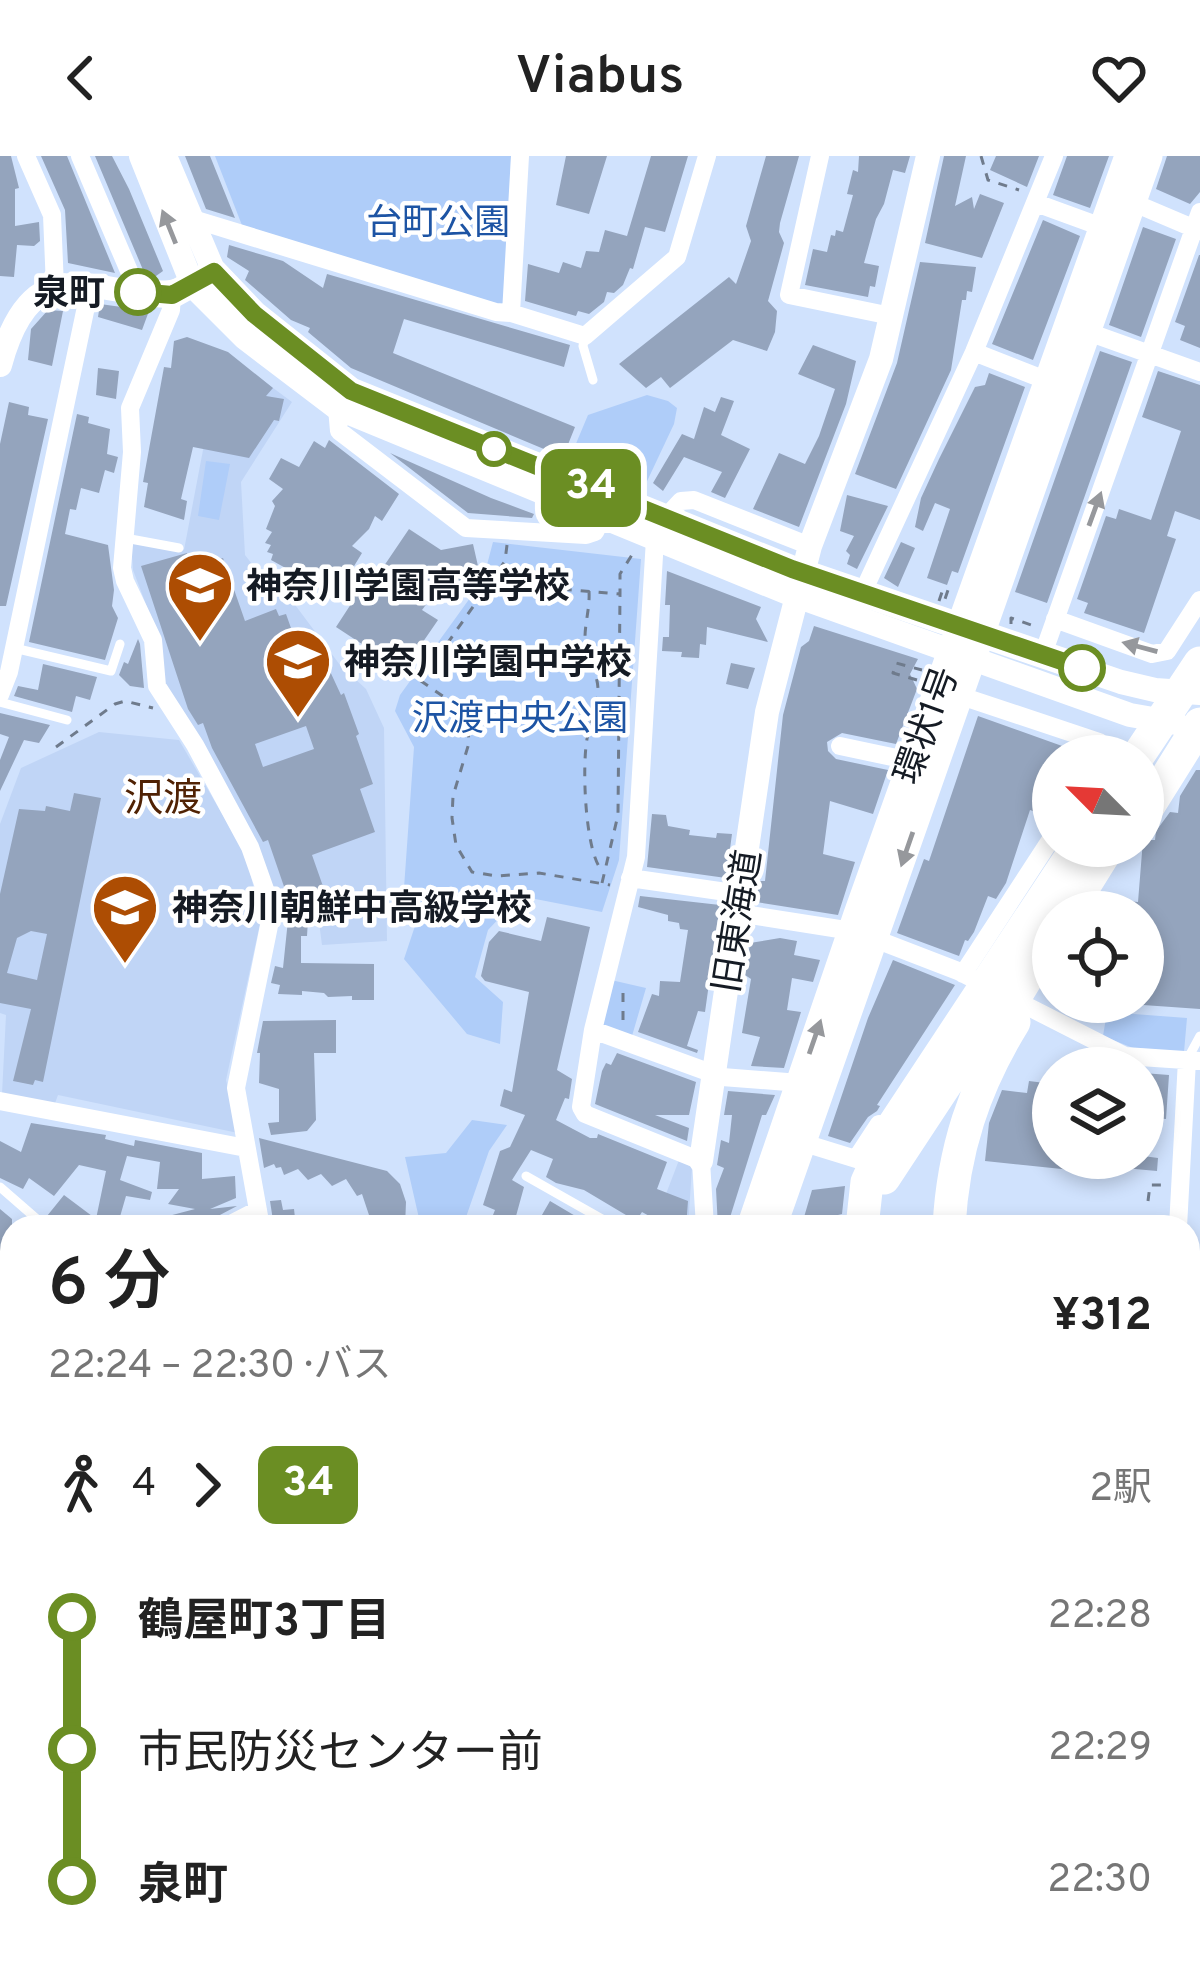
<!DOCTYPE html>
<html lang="ja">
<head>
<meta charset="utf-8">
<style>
  :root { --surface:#fff; --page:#f2f2f2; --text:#222; --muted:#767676 }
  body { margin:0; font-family:Overpass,"Noto Sans JP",sans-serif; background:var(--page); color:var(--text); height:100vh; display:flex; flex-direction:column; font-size:45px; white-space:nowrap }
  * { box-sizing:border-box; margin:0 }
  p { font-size:39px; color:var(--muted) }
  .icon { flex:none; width:66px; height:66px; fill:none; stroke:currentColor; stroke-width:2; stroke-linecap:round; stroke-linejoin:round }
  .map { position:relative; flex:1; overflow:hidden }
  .panel { position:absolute; left:0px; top:1059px; width:1200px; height:756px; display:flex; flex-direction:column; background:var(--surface); border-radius:36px 36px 0 0; box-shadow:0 6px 18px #0003 }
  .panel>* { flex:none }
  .badge { padding:0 24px; border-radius:18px; font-size:42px; line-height:78px }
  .needle { width:78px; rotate:294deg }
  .fabs { position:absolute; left:1032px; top:579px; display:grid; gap:24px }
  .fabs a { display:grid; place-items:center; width:132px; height:132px; border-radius:50%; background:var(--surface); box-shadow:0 6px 18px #0003; font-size:60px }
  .map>.badge { position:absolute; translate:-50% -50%; box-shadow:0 0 0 6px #fff }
  .legs { display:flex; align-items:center; gap:18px; height:132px; padding:0 48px; font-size:39px }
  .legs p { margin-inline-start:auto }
  .overview { display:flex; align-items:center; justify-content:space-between; height:204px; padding:0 48px }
  h1 { font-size:66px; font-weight:600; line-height:90px }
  ul { padding:0 48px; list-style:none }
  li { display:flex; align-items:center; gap:42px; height:132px; font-size:45px }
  li i { display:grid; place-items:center; width:18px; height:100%; margin:0 15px; background:currentColor }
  li i::after { content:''; width:30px; height:30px; margin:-15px; border:9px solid; border-radius:50%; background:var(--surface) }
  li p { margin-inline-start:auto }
  li:first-child i { background:linear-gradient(#0000 50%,currentColor 0) }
  li:last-child i { background:linear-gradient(currentColor 50%,#0000 0) }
  header { display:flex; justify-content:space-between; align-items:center; height:156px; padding:0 48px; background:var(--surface); font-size:54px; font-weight:600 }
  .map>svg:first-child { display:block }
  .built { fill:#c0d5f6 }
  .green { fill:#afcdf9 }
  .building { fill:#94a4bd; fill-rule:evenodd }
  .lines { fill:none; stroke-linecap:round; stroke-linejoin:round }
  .path { stroke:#6f7b8c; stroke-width:3; stroke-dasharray:9 9; stroke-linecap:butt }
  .lane { stroke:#fff; stroke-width:9 }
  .street { stroke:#fff; stroke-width:18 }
  .secondary { stroke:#fff; stroke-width:24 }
  .primary { stroke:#fff; stroke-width:27 }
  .highway { stroke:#fff; stroke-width:33 }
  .oneway { fill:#96989c }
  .line-1-casing { stroke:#fff; stroke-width:27 }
  .line-1 { stroke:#6b8e23; stroke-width:18 }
  .stop-1-dot { fill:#fff; stroke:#6b8e23; stroke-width:6 }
  .labels { text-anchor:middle; stroke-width:9; stroke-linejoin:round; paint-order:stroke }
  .park-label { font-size:36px; fill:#1d54a4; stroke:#fff }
  .stop-label { font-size:36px; font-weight:bold; fill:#151b24; stroke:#fff; text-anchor:end }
  .poi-label { font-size:36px; font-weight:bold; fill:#151b24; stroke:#fff; text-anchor:start }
  .street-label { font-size:36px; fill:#151b24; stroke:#fff }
  .neighbourhood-label { font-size:39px; fill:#502204; stroke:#fff }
</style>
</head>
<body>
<header><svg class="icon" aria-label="back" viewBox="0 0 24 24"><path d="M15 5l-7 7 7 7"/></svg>Viabus<svg class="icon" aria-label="heart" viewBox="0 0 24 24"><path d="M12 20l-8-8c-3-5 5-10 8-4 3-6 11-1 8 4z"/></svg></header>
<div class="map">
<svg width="1200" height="1815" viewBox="0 0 1200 1815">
  <rect width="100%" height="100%" fill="#d0e2fd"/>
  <path class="built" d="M222,194L292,246L241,326L245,399L260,418L269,414L340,509L366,533L384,572L387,785L322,789L317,751L280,755L274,732L161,528L159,483L133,414L131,386L184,394Z
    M99,576L179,584L246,699L261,763L226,924L238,977L58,939L54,950L2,938L6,859L0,857V668L21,612Z
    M679,1004L692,1011L688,1071H639L653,1050L661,1051Z"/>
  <path class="green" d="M215,0H511L506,144L498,152L245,77Z
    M647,239L668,245L677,252L674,268L641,338L567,309L588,259Z
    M206,305L230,308L219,364L198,360Z
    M493,386L641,403L619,704L602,756L520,740L488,774L475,821L503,846L500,888L467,878L404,803L419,758L404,732L414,591L395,555L400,539L483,424Z
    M611,824L646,832L632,880L599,869Z
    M1107,856L1187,862L1184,896L1133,892L1103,880Z
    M472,964L507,969L489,995L465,1064L477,1071H421L405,1001L446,997Z
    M407,1803H504L512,1815H411Z"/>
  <path class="building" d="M0,0H11L19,32L15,33V70L39,66L40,85L34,90L17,89L14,121L0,120Z
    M41,0H67L115,117L68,107L65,54Z
    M95,0H112L129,33L163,115L156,120L146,121Z
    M185,0H210L235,62L206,53Z
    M566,0H607L589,58L556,49Z
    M651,0H688L665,76L645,71L633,113L630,112L623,129L614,137L607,136L604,146L589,158L578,155L576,160L525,145L528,108L559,117L563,106L581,112L586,95L599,96L605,74L627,80Z
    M766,0H799L780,67L779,76L784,87L768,145L777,155L775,176L767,195L733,184L670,232L661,221L646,232L619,208L729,121L736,128L751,85L746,70Z
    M859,0H910L905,17L893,14L884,48L876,63L864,107L879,110L875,131L870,130L868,141L805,129L813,93L827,96L831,79L835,80L836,74L843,76L853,39L847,38L853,14L858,16Z
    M944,0H966L955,50L972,41L974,53L980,38L1004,47L982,102L925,87Z
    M996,0H1039L1027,31L990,14Z
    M1067,0H1109L1090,52L1053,39Z
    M1167,0H1200V36L1190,48L1156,33Z
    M1043,64L1080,80L1033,204L992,188Z
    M1143,71L1176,83L1141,181L1109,169Z
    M229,89L283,105L323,132L327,118L570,189L564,211L404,163L393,197L575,271L563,301L351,212L308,176L310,172L291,164L245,124L249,115L227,101Z
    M1199,99H1200V192L1180,184L1185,170L1175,166Z
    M920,106L976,111L972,136L967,135L966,144H962L951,214L896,333L855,318L897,207Z
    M100,148L143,154L149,155L142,174L98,161Z
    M48,154L63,155L52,210L28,204L31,173Z
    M187,181L228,196L273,232L266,240L284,243L279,265L274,264L249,302L193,291L181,343L187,345L184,364L144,351L148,327L143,326L164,211L171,212L174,185Z
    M813,189L856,205L846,248L799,371L753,353L779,297L805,308L819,280L835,233L798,218Z
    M1100,195L1132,206L1047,447L1015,436Z
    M98,212L119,215L116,243L96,239Z
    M1158,215L1200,229V364L1175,355L1167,380L1176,383L1144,477L1084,457L1088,447L1077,443L1106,360L1116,363L1119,353L1151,364L1181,275L1142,261Z
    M989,217L1025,231L958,417L952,415L947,429L927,422L950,353L935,347L923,375L915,371L921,342L939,303L975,231L985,229Z
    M721,241L734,245L721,279L750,293L725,342L711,336L722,316L684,301L663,335L653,327L682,278L694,283L704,251L715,256Z
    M9,246L29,251L28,259L48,263L6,450H0V288Z
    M77,258L89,261L88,267L110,273L107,298L118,301L114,317L105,314L99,337L81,332L76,354L70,353L65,378L108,389L114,434L112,450L118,462L105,504L29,486Z
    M329,284L399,338L382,365L375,360L369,373L352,390L362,397L348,420L367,435L409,373L441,394L473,388L478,410L469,412L471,427L437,434L422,454L438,464L403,515L336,471L351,448L271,404L273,398L267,396L271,389L265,387L272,376L266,373L275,350L272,345L283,333L269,323L281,302L299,311L314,285L325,292Z
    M390,297L491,342L534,358L532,362L468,357Z
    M847,339L888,350L857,413L847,408L850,399L846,395L854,380L840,375Z
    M901,386L915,392L898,431L884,422Z
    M187,397L192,412L223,402L245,465L276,453L279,460L286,458L302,503L318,498L323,513L328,511L341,539L344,537L359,578L356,580L373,628L360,633L375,676L312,699L325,736L290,748L268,684L263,686L212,592L203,567L198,569L188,553L141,410ZM306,570L314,593L263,611L255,588Z
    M667,415L761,451L756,463L768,486L707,471L706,489L700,488L699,502L681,501L682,496L662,495L663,481H669L670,449H665Z
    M814,470L918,503L910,518L917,533L896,588L842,577L827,586L828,595L836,603L888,614L873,658L830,645L823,698L855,706L838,759L756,746L759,725H765L783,559L801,491L809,485Z
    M138,483L140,488L144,532L130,530L119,519L124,506L128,508Z
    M731,507L755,512L748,533L726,528Z
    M43,508L97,521L90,544L76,540L72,556L14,540L18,530L38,534Z
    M0,557L50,569L39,587L24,584L0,635V604L9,581L0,578Z
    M978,560L1090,600H1053V662L1030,654L1006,727L996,743L988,740L974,776L968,785L965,784L959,800L897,777L924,703L929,705Z
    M1196,614H1200V853L1143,849V756H1116L1118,744L1138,746L1143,684H1155L1156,675L1170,656L1178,657L1180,640Z
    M74,637L101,642L43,926L35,924L33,929L13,925L31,853L0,847V738L19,653L45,655L46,650L70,655ZM31,775L47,778L37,824L7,817L17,782Z
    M652,658L666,659L668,670L690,674L689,679L716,682L717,677L732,678L726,722L647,711Z
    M640,740L720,749L705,856L698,855L687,890L698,894L697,897L638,876L652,838L659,840L660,825L680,826L688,774L680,773L679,767L668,765V759L638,751Z
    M547,761L590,771L557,914L572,923L569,943L565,942L556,964L590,982H597L598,978L667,1006L657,1033L688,1045L686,1071H669L642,1056L636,1065L584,1034L556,1027L546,1021L553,1003L531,994L512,1024L524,1031L513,1071L491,1064L495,1054L483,1049L500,995L510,991L525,959L500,950L504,933L512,936L529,836L485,825L481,820L489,786L499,775L541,785Z
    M288,764H308L307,780H301V807L374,808V844H352V840L328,841L324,837L302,835V839L278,838L280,829L271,827L275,810L283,812Z
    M780,782L797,785L794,799L820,804L813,826L792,822L787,854L801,856L784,912L751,910L760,881L742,877L751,823L745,819L750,787Z
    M893,804L955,829L877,949L880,950L877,955L868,961L850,987L828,980L868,862Z
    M336,864V897H314L316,964L307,975L271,979L268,967L279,966V933L259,927L260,897H257L263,865Z
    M617,897L696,926L689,959H655L689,972L687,985L595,948L602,915L606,907L611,909Z
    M1143,917L1169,919L1166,963L1143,961Z
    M1029,925L1053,928V1002H1112L1110,1018L985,1005L989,967L1002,934L1027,937Z
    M728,935L775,939L766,959H762L727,1071H718L716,1033L724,1012L717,1009L721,984L729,987L732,959H724Z
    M31,967L106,979L105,983L134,990L135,984L202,997V1023L235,1020L236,1042L210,1053L237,1050L218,1060L208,1071H143L142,1067L195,1053L168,1048L179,1033H157L160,1006L127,1000L120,1024L152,1036L150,1044L126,1040L117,1071H59L47,1060L64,1039L96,1063L106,1015L79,1009L54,1040L29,1022L23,1033L0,1022V985L21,996Z
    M259,982L387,1015L400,1028L406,1046L405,1071H373L362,1038L357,1040L346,1023L332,1030L321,1018L308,1024L298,1013L284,1019L281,1011L276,1012L274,1008L264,1012Z
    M1143,1000L1158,1002L1157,1015L1113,1011L1114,1002Z
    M845,1030L842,1058L802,1068L812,1034Z
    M281,1044L283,1054L294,1053L296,1071H274L270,1045Z
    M550,1045L594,1071H535Z
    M0,1053L12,1063V1102L0,1113Z
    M0,1258L12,1263V1340L7,1356L0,1355Z
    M1188,1568L1200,1583V1713L1188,1725Z
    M138,1803H248L249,1815H108V1811Z
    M684,1803H763V1807L752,1815H688Z
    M915,1803H962L955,1815H900Z"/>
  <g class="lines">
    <path class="path" d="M981,0L988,24L1019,34
      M507,389L505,405L421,525L467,557L469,587L453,640L452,662L456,689L472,716L496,720L539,717L610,729
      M491,427L620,438V418L635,394
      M589,435C590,452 585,466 585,482C586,501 599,517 598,537C597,553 590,567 587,583C582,611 585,690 600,712
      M939,445L943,433L948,434L945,443
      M1011,468V462L1034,470
      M917,524L893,517L896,507L922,514
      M56,591L115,548L125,545L153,552
      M602,727L618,659L620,438
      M623,864V833
      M1148,1045L1150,1029H1162
      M0,1293L12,1297
      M1188,1675L1200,1690"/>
    <path class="lane" d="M585,180L583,190L593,224
      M125,382L179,392
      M14,492L111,515L120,488
      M0,546L67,564
      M1187,904L1200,880
      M526,1020L616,1071
      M0,1031L46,1071
      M284,1803H285
      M388,1803L391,1815
      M287,1813L316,1803
      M313,1815L348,1803
      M341,1815L376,1803"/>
    <path class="street" d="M26,0L52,59L55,131
      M80,0L138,136
      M520,0L511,157L585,180L677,101L707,0
      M820,0L789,139L891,160
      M1127,44L1200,75
      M1036,47L1110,74
      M190,62L496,156L511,157
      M172,139L171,154L130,252L132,296L122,412L125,425L153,484L157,530L195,589L250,691L267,739L270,765L236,932L261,1071
      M1088,176L1200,216
      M974,196L1053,227
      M337,252L339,275L466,372L586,379L595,376L602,362
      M862,438L974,196L1054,0
      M1055,463L1152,498L1167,495L1200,444
      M1043,498L1200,56
      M0,539L9,516L91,127
      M961,540L1099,586L1104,600
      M840,590L911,605
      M630,722L740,738
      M737,757L852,775L875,783L958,815L1125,900L1200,905
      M963,818L1053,680
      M593,874L722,921L800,927
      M0,945L246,992
      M804,987L856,1003L879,968
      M225,1071L258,1054
      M705,1071L701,1005L585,958L581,951L593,874L636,701L655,383L665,362L681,345L694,344L810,390
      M1178,1071L1187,904
      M0,1132L12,1145
      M0,1192L12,1205
      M0,1368L12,1372
      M0,1443L3,1433
      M1188,1520L1200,1535
      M0,1582L12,1584
      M0,1738L12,1777
      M20,1803L24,1815
      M266,1803V1815
      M669,1803L675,1815
      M776,1803L784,1815
      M877,1803L885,1815
      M968,1815L985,1803"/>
    <path class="secondary" d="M141,0L193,130L245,182L337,252L788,437L1130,559L1176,567
      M165,0L214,116L254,158L351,235L792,414L1121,526L1155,534L1200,537
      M0,209C40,61 127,173 202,124
      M701,1005L767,556L810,390L881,203L928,0
      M1188,1238H1200
      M0,1705L12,1697
      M1188,1760L1200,1775
      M1130,1815L1144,1803"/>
    <path class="primary" d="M750,1071L857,758L1128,0
      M773,1071L1149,0
      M1012,1803L1021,1815
      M1042,1803L1052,1815"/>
    <path class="highway" d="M1138,600L1200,507
      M1143,659L1200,568
      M1068,756L1109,690
      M1013,844L1053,779
      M884,1022L1017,820
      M862,1071L867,1026L891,973L1078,690
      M949,1071C953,995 974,931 1014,866
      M0,1679L12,1671"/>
  </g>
  <defs><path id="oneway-solid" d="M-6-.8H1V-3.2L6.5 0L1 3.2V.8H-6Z" transform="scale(3)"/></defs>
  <g class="oneway">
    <use href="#oneway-solid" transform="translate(169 71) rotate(-112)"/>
    <use href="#oneway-solid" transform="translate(1095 353) rotate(-70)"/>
    <use href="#oneway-solid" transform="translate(1140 491) rotate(-165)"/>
    <use href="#oneway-solid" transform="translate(907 693) rotate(109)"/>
    <use href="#oneway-solid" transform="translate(815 881) rotate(-71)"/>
  </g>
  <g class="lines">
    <defs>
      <path id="line-1" d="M138,136L172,139L214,116L254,158L351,235L792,413L1082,512"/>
    </defs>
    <use href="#line-1" class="line-1-casing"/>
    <use href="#line-1" class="line-1"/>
  </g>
  <defs>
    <symbol id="school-pin" viewBox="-11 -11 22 30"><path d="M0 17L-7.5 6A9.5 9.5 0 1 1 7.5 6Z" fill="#ad4d03" stroke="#fff"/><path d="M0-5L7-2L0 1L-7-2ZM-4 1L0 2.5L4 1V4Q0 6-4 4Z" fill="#fff"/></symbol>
  </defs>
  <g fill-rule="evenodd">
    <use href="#school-pin" x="162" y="391" width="76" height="104"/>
    <use href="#school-pin" x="260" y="467" width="76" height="104"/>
    <use href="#school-pin" x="87" y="713" width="76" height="104"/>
  </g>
  <g class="stop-1-dot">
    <circle cx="138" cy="136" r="21"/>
    <circle cx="494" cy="293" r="15"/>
    <circle cx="1082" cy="512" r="21"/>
  </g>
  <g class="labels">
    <g class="park-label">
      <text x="438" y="78">台町公園</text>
      <text x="520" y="574">沢渡中央公園</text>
    </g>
    <g class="stop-label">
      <text x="105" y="149">泉町</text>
    </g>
    <g class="poi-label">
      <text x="246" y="442">神奈川学園高等学校</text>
      <text x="344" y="518">神奈川学園中学校</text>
      <text x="172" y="764">神奈川朝鮮中高級学校</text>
    </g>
    <g class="street-label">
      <text transform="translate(925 569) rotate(-70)" y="13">環状1号</text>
      <text transform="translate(736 765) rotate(-81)" y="13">旧東海道</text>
    </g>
    <g class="neighbourhood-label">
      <text x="163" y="655">沢渡</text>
    </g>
  </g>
</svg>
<div class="fabs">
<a><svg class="needle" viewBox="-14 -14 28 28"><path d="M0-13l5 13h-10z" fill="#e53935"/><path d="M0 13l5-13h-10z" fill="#767676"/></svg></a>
<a><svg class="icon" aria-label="locate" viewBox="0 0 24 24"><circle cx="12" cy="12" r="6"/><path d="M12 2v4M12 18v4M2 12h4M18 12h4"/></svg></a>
<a><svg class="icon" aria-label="layers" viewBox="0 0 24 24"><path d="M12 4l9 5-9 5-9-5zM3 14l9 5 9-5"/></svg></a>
</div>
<b class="badge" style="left:591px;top:332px;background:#6b8e23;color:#fff">34</b>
<section class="panel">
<div class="overview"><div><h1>6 分</h1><p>22:24 – 22:30 · バス</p></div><b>¥312</b></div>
<div class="legs"><svg class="icon" aria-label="walk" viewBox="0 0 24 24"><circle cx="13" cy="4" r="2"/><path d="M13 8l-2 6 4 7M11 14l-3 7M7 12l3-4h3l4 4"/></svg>4<svg class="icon" aria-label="forward" viewBox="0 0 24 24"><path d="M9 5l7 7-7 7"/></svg><b class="badge" style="background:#6b8e23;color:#fff">34</b><p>2駅</p></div>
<ul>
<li><i style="color:#6b8e23"></i><b>鶴屋町3丁目</b><p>22:28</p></li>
<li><i style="color:#6b8e23"></i><span>市民防災センター前</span><p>22:29</p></li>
<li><i style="color:#6b8e23"></i><b>泉町</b><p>22:30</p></li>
</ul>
</section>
</div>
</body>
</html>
